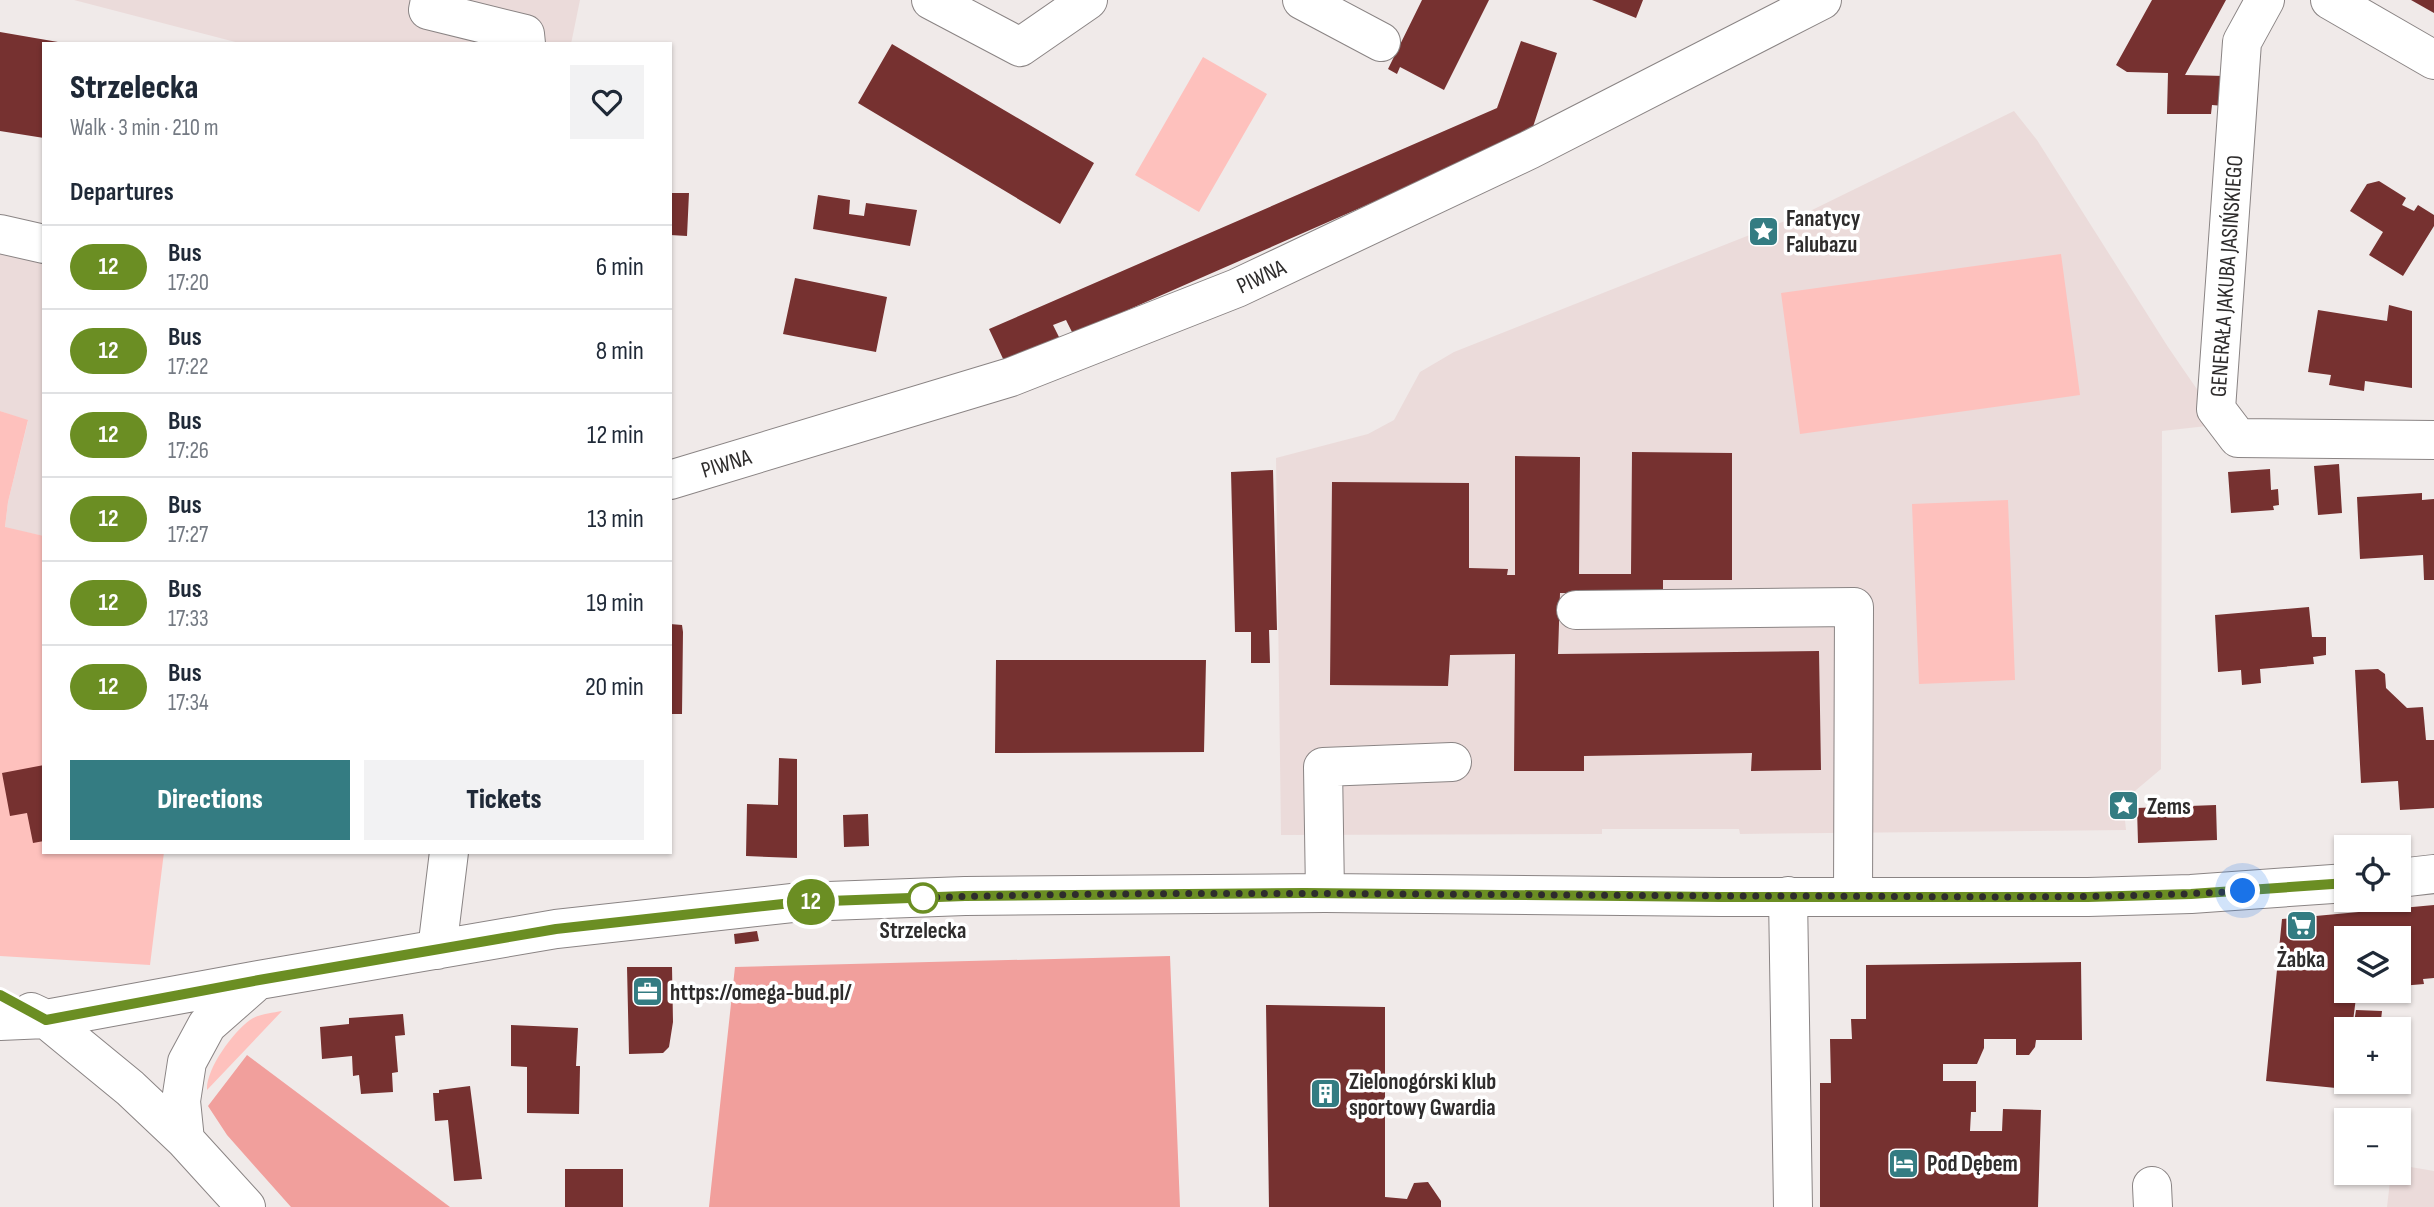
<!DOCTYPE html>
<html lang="en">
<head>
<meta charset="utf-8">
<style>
  :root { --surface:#fff; --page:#f2f2f3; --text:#1f2937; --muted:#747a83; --line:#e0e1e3; --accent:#347c82 }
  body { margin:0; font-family:"Sofia Sans Condensed",sans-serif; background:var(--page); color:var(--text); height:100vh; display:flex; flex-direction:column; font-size:26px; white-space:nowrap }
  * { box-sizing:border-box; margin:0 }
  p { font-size:23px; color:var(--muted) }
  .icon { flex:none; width:38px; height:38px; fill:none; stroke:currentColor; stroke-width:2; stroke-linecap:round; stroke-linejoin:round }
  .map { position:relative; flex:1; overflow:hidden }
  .side { position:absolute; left:42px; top:42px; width:630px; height:812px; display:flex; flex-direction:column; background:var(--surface); border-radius:0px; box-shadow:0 2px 5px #0004 }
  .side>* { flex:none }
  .badge { padding:0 14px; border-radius:23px; font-size:24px; line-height:46px }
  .controls { position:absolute; left:2334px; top:835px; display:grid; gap:14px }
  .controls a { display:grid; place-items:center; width:77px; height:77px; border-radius:0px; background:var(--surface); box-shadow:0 2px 5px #0004; font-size:35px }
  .you { position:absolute; width:35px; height:35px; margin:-18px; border:5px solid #fff; border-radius:50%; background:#1a73e8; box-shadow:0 0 0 10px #1a73e833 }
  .map>.badge { position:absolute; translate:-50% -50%; box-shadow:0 0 0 4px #fff }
  h2 { padding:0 28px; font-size:26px; line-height:63px }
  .round { display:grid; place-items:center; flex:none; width:74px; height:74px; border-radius:0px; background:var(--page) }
  .head { display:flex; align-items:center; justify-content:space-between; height:119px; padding:0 28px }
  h1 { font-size:33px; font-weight:800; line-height:52px }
  .primary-button { display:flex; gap:14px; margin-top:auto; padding:14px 28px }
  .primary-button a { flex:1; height:80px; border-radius:0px; background:var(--accent); color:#fff; font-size:28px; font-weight:800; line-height:80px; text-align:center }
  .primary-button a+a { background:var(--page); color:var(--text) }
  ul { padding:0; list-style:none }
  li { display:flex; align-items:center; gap:21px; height:84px; padding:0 28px; border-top:2px solid var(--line) }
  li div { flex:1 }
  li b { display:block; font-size:26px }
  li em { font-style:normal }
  li .badge { min-width:77px; font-weight:700; text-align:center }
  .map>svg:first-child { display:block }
  .built { fill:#ebdbda }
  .green { fill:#fec1bd }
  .forest { fill:#f19f9c }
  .building { fill:#763130 }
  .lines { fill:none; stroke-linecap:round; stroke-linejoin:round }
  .minor-casing { stroke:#8a8484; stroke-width:40 }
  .major-casing { stroke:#8a8484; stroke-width:40 }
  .minor { stroke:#fff; stroke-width:38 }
  .major { stroke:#fff; stroke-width:38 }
  .line-casing { stroke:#fff; stroke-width:16 }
  .line { stroke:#6b8e23; stroke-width:10 }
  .walk { stroke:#2e2c2c; stroke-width:7; stroke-dasharray:0 12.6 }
  .stop-dot { fill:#fff; stroke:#6b8e23; stroke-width:3.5 }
  .labels { text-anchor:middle; stroke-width:7; stroke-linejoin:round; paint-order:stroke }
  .poi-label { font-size:23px; font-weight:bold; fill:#2e2c2c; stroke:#fff; text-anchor:start }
  .street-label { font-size:23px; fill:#2e2c2c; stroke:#fff }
  .stop-label { font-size:23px; font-weight:bold; fill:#2e2c2c; stroke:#fff }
</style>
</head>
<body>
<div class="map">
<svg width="2434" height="1207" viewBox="0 0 2434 1207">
  <rect width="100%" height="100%" fill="#f0eae9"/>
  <path class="built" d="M74,0H580L571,44H243Z
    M2014,111L2037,140L2168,347L2205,401L2207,426L2162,431L2161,769L2123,801L2126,830L1740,834L1739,829H1602V834L1281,835L1276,458L1368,434L1394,420L1420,372L1454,352L1810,211Z
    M0,234L44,244V536L5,528L8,502L28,421L0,411Z
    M2399,1165L2434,1171V1207H2387L2391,1173L2399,1172Z"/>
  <path class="green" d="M1203,57L1267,94L1199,212L1135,175Z
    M2061,254L2080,395L1800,434L1781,293Z
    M0,411L28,420L8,502L5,527L44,536V852H164L150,965L0,956Z
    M2008,500L2015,680L1919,684L1912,504Z
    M282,1011L207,1090C206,1069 233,1032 250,1020C258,1014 272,1013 282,1011Z"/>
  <path class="forest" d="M1170,956L1180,1207H709L735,967Z
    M247,1055L450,1207H291L227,1135L208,1106Z"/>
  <path class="building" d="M1422,0H1489L1444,90L1400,67L1397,74L1388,69Z
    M1592,0H1643L1636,18Z
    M2152,0H2226L2185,75L2225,76L2224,106L2212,105L2211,114H2167L2168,73L2127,72L2116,65Z
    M2411,0H2434V13Z
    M0,32L58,42L44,44V138L0,131Z
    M1521,41L1557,53L1531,133L1073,334L1066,320L1053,325L1060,339L1005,363L989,329L1497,108Z
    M892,44L1094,163L1060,224L858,103Z
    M2379,181L2406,198L2402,205L2414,211L2418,205L2434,215V226L2403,276L2369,255L2383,232L2350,211L2367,184Z
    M670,193H689L687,236L670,235Z
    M818,195L850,200L849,214L864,216L866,203L917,210L910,246L813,229Z
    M795,278L887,297L876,352L783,334Z
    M2389,305L2412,311V388L2365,381L2364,391L2329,385L2331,375L2308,372L2318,310L2387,321Z
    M1632,452L1732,453V580H1663V593H1560L1558,654L1819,651L1821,770L1751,771L1752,753L1584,756V771H1514L1515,654L1450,655L1448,686L1330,685L1332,482L1469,483V568L1508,569L1507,575H1515V456L1580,457L1579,574H1631Z
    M2339,464L2342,513L2318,515L2314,466Z
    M2270,469L2271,490L2278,489L2279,505L2273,506L2274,510L2231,513L2228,472Z
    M1273,470L1277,630H1269L1270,663H1251V632H1235L1231,472Z
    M2422,493V500L2434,499V580H2424L2423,555L2360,559L2357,497Z
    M2309,607L2312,637H2326V655L2313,657L2314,664L2260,669L2261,683L2242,685L2241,670L2218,672L2215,615Z
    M670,624L682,625L683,632L682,714H670Z
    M996,660H1206L1204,752L995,753Z
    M2378,669L2385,674L2386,688L2407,708L2423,707L2426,740H2434V808L2400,810L2398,781L2361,783L2355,670Z
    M779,758L797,759V858L746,856L747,804L778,805Z
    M44,765V841L33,843L27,813L10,816L2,773Z
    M2216,805L2217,840L2138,843L2137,808Z
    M868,814L869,846L844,847L843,815Z
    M2434,905V978L2423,979L2424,984L2401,986L2399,938H2347V990H2357L2352,1029H2347L2346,1089L2266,1081L2282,919Z
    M757,931L759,941L735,944L734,934Z
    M2081,962L2082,1040H2036L2035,1047L2029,1055H2016V1039H1984V1048L1977,1064H1943V1081H1976V1112H1971L1970,1131H2002L2003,1109L2041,1110L2038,1207H1820V1083H1831L1830,1039H1852L1851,1019H1866V965Z
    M627,967H672L673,1022L669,1047L663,1053L629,1054Z
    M1266,1005L1385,1007V1197L1407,1199L1414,1183L1428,1182L1441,1201V1207H1269Z
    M2356,1010L2382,1011L2380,1029H2353Z
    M403,1014L405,1035L395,1036L398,1072L392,1073L393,1092L361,1094L359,1075L353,1076L352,1056L322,1059L320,1027L349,1024V1018Z
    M511,1025L578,1028L576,1066H580L579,1114L527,1113V1067L511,1066Z
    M470,1086L482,1179L454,1181L448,1120L435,1121L433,1093H439V1090Z
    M565,1169H623V1207H565Z"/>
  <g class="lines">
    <defs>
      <path id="minor" d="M430,0L428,10L525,34L526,44
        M931,0L1020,47L1088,0
        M1302,0L1381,42
        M2265,0L2242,42L2216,409L2238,438L2434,440
        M0,234L44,244
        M670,480L1011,377L1237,288L1529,150L1822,0
        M1576,610L1854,607L1853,897
        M2399,878L2434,874
        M1325,893L1323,767L1452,762
        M1788,896L1793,1207
        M437,950L449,852
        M31,1012L46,1019L130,1088L185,1140L246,1207
        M0,1021L46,1019L259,980L556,929L801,902L965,896L1325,893L1721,897H2088L2191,894L2347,883
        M185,1140L181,1101L187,1062L207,1025L257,981
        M2152,1186L2153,1207"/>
      <path id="major" d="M2330,0L2434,60"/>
    </defs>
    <use href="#minor" class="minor-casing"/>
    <use href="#major" class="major-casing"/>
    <use href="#minor" class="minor"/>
    <use href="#major" class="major"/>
  </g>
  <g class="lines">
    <defs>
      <path id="line" d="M0,995L46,1020L259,980L556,929L801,902L965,896L1305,893L1721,897H2088L2191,894L2347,883"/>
    </defs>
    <use href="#line" class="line-casing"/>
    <use href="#line" class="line"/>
    <path class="walk" d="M923,898H911C1203,889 1496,896 1788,896C1940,896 2092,900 2243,891"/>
  </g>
  <defs>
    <symbol id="sight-square" viewBox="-11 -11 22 22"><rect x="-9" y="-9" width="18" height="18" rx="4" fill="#347c82" stroke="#fff"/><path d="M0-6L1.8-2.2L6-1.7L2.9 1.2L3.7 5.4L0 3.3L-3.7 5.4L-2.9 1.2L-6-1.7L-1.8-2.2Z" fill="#fff"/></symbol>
    <symbol id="supermarket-square" viewBox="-11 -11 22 22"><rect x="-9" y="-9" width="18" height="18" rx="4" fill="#347c82" stroke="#fff"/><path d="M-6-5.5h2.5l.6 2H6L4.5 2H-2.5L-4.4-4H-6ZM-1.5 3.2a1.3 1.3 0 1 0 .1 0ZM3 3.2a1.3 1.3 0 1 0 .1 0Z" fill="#fff"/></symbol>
    <symbol id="office-square" viewBox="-11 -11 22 22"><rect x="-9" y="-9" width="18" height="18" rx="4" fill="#347c82" stroke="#fff"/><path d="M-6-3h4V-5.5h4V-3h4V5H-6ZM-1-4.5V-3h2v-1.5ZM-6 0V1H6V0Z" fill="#fff"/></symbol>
    <symbol id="building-square" viewBox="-11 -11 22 22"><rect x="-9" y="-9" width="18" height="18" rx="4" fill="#347c82" stroke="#fff"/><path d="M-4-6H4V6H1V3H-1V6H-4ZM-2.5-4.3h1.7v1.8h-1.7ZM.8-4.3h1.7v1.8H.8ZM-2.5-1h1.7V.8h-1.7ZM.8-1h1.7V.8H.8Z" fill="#fff"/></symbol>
    <symbol id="hotel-square" viewBox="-11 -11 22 22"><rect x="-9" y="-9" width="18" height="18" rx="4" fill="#347c82" stroke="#fff"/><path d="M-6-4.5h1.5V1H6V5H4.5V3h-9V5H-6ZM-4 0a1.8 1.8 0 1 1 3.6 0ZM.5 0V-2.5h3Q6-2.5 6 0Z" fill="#fff"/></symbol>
  </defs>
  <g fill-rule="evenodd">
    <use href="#sight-square" x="1746" y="214" width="35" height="35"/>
    <use href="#sight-square" x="2106" y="788" width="35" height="35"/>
    <use href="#supermarket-square" x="2284" y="908" width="35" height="35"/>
    <use href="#office-square" x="630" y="974" width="35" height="35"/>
    <use href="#building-square" x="1308" y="1076" width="35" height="35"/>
    <use href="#hotel-square" x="1886" y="1146" width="35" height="35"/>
  </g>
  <circle class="stop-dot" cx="923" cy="898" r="14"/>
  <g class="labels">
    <g class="poi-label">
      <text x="1786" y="226">Fanatycy<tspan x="1786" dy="26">Falubazu</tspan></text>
      <text x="2147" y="814">Zems</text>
      <text x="2301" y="967" text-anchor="middle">Żabka</text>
      <text x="670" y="1000">https://omega-bud.pl/</text>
      <text x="1349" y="1089">Zielonogórski klub<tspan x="1349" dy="26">sportowy Gwardia</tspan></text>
      <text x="1927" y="1171">Pod Dębem</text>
    </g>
    <g class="street-label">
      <text transform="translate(1261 276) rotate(-25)" y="8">PIWNA</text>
      <text transform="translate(2226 276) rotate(-86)" y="8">GENERAŁA JAKUBA JASIŃSKIEGO</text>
      <text transform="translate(726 463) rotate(-17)" y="8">PIWNA</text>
    </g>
    <g class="stop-label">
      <text x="923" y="938">Strzelecka</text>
    </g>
  </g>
</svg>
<div class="controls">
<a><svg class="icon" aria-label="locate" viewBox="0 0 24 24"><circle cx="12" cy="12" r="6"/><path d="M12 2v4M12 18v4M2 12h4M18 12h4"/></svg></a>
<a><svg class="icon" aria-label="layers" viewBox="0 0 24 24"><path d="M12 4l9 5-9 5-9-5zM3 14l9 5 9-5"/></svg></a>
<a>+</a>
<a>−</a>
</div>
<div class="you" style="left:2243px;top:891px"></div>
<b class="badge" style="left:811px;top:902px;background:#6b8e23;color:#fff">12</b>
<section class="side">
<div class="head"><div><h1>Strzelecka</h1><p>Walk · 3 min · 210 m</p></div><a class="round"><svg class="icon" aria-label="heart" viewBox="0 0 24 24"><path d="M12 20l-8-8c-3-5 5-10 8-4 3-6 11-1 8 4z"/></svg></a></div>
<h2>Departures</h2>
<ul>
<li><span class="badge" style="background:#6b8e23;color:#fff">12</span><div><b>Bus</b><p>17:20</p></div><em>6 min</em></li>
<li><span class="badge" style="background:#6b8e23;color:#fff">12</span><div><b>Bus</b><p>17:22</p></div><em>8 min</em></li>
<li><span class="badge" style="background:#6b8e23;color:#fff">12</span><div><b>Bus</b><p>17:26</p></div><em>12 min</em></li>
<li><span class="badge" style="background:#6b8e23;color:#fff">12</span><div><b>Bus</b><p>17:27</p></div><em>13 min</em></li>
<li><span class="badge" style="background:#6b8e23;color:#fff">12</span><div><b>Bus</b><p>17:33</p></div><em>19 min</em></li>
<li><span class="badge" style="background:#6b8e23;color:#fff">12</span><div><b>Bus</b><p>17:34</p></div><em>20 min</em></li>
</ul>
<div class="primary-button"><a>Directions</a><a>Tickets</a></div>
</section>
</div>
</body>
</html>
